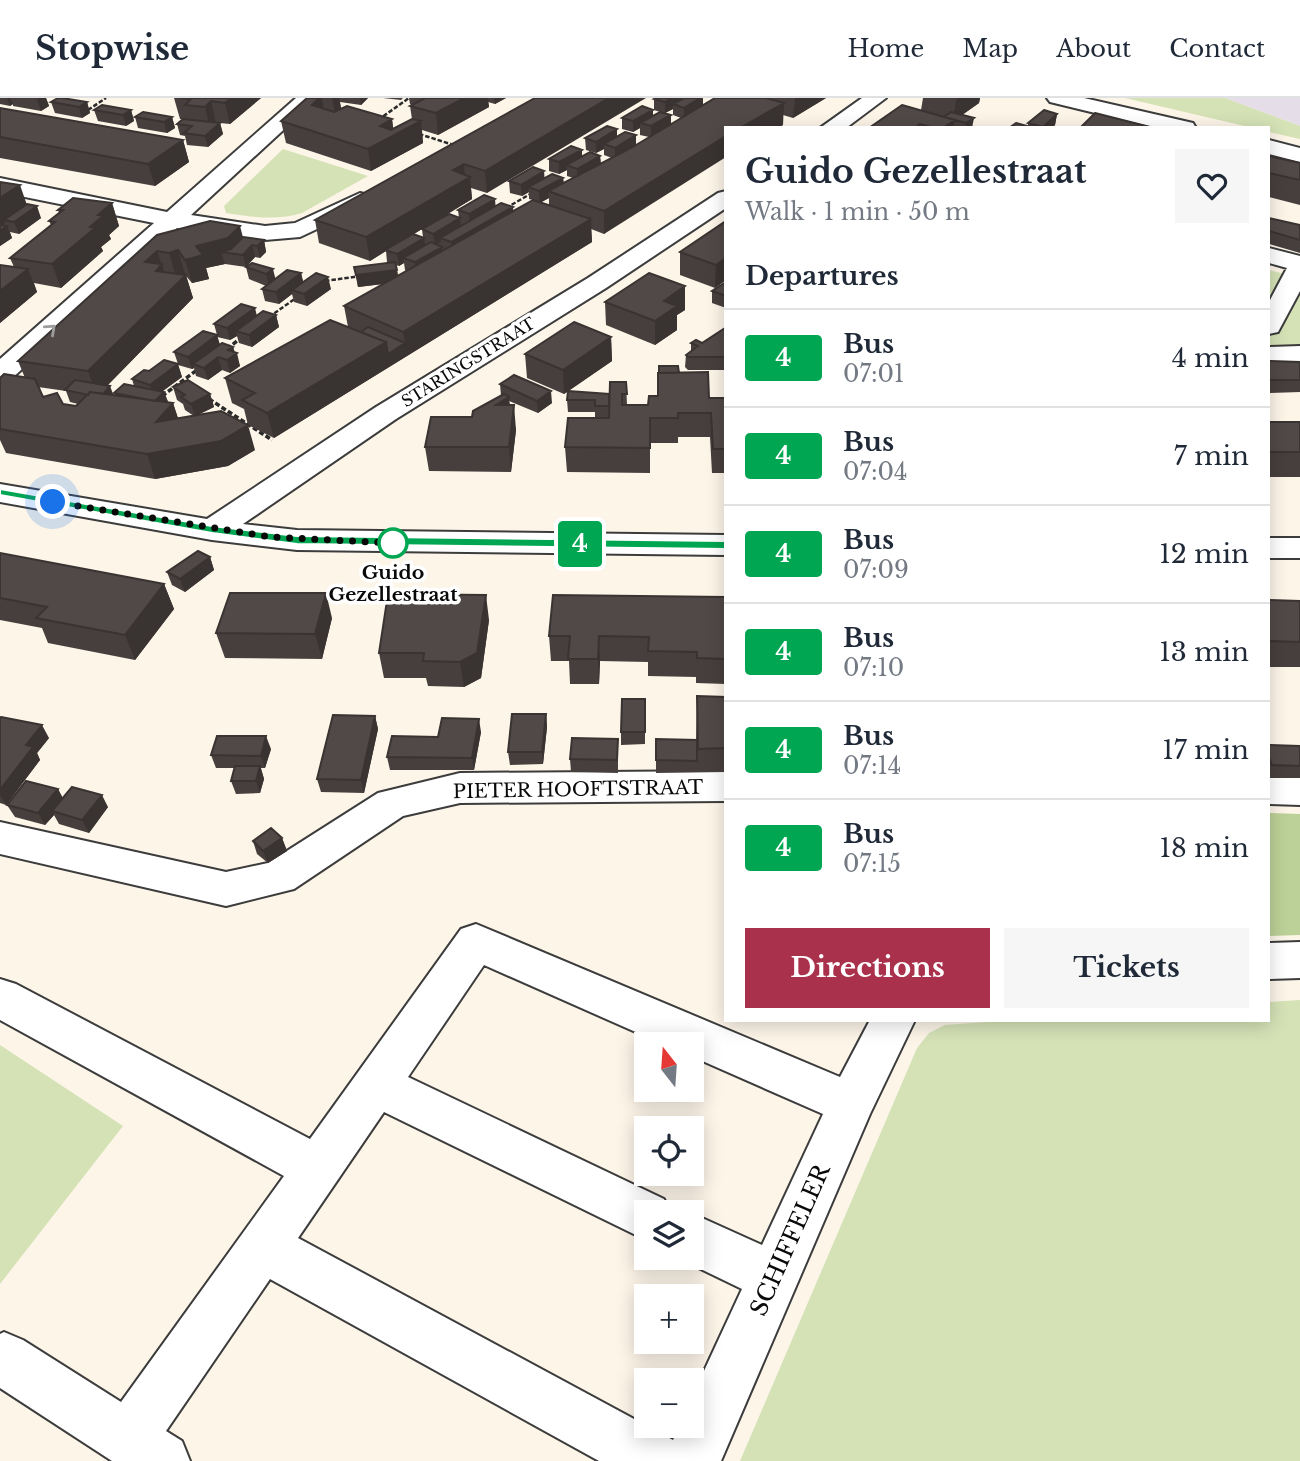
<!DOCTYPE html>
<html lang="en">
<head>
<meta charset="utf-8">
<style>
  :root { --surface:#fff; --page:#f6f6f7; --text:#1f2937; --muted:#747a83; --line:#e0e1e3; --accent:#aa314c }
  body { margin:0; font-family:"Libre Baskerville",serif; background:var(--page); color:var(--text); height:100vh; display:flex; flex-direction:column; font-size:26px; white-space:nowrap }
  * { box-sizing:border-box; margin:0 }
  p { font-size:23px; color:var(--muted) }
  .icon { flex:none; width:38px; height:38px; fill:none; stroke:currentColor; stroke-width:2; stroke-linecap:round; stroke-linejoin:round }
  .map { position:relative; flex:1; overflow:hidden }
  .sheet { position:absolute; left:724px; top:28px; width:546px; height:896px; display:flex; flex-direction:column; background:var(--surface); border-radius:0px; box-shadow:0 4px 18px #0003 }
  .sheet>* { flex:none }
  .badge { padding:0 14px; border-radius:5px; font-size:24px; line-height:46px }
  .needle { width:46px; rotate:343deg }
  .buttons { position:absolute; left:634px; top:934px; display:grid; gap:14px }
  .buttons a { display:grid; place-items:center; width:70px; height:70px; border-radius:0px; background:var(--surface); box-shadow:0 4px 18px #0003; font-size:35px }
  .you { position:absolute; width:35px; height:35px; margin:-18px; border:5px solid #fff; border-radius:50%; background:#1a73e8; box-shadow:0 0 0 10px #1a73e833 }
  .map>.badge { position:absolute; translate:-50% -50%; box-shadow:0 0 0 4px #fff }
  h2 { padding:0 21px; font-size:26px; line-height:63px }
  .round { display:grid; place-items:center; flex:none; width:74px; height:74px; border-radius:0px; background:var(--page) }
  .headline { display:flex; align-items:center; justify-content:space-between; height:119px; padding:0 21px }
  h1 { font-size:33px; font-weight:800; line-height:52px }
  .cta { display:flex; gap:14px; margin-top:auto; padding:14px 21px }
  .cta a { flex:1; height:80px; border-radius:0px; background:var(--accent); color:#fff; font-size:28px; font-weight:800; line-height:80px; text-align:center }
  .cta a+a { background:var(--page); color:var(--text) }
  ul { padding:0; list-style:none }
  li { display:flex; align-items:center; gap:21px; height:98px; padding:0 21px; border-top:2px solid var(--line) }
  li div { flex:1 }
  li b { display:block; font-size:26px }
  li em { font-style:normal }
  li .badge { min-width:77px; font-weight:700; text-align:center }
  header { display:flex; align-items:center; gap:42px; box-sizing:border-box; height:98px; padding:0 35px; background:var(--surface); border-bottom:2px solid var(--line) }
  header strong { font-size:33px }
  nav { display:flex; gap:38px; margin-inline-start:auto; font-size:24px }
  .map>svg:first-child { display:block }
  .industrial { fill:#e5dee8 }
  .green { fill:#d5e2b6 }
  .forest { fill:#bcd197 }
  .lines { fill:none; stroke-linecap:round; stroke-linejoin:round }
  .minor-casing { stroke:#3c3c3c; stroke-width:4 }
  .path-far1 { stroke:#2b2b2b; stroke-width:2.5; stroke-dasharray:4.5 2; stroke-linecap:butt }
  .path { stroke:#2b2b2b; stroke-width:3.5; stroke-dasharray:5 2.5; stroke-linecap:butt }
  .minor { fill:#fff; fill-rule:evenodd }
  .wall { fill:#463f3d; fill-rule:evenodd }
  .shaded-wall { fill:#393332 }
  .building { fill:#514947; stroke:#393332; stroke-width:2 }
  .oneway { stroke:#9d9d9d }
  .line { fill:#00a651; stroke:#fff; stroke-width:2 }
  .walk { stroke:#090909; stroke-width:7; stroke-dasharray:0 12.6 }
  .stop-dot { fill:#fff; stroke:#00a651; stroke-width:3.5 }
  .labels { text-anchor:middle; stroke-width:7; stroke-linejoin:round; paint-order:stroke }
  .far-street-label { font-size:16px; fill:#090909; stroke:#fff }
  .stop-label { font-size:19px; font-weight:bold; fill:#090909; stroke:#fff }
  .street-label { font-size:19px; fill:#090909; stroke:#fff }
  .near-street-label { font-size:23px; fill:#090909; stroke:#fff }
</style>
</head>
<body>
<header>
<strong>Stopwise</strong>
<nav><a>Home</a><a>Map</a><a>About</a><a>Contact</a></nav>
</header>
<div class="map">
<svg width="1300" height="1363" viewBox="0 0 1300 1363">
  <rect width="100%" height="100%" fill="#fdf5e8"/>
  <path class="industrial" d="M1225,0H1300V28Z"/>
  <path class="green" d="M1125,0H1225L1300,28V41L1269,34V30H1253Z
    M283,51L368,78L302,115C276,123 254,119 226,115L224,108Z
    M1269,172L1300,180V248H1269Z
    M1300,902V1363H740L917,950L929,935L945,927L1015,922H1269V904Z
    M0,947L123,1028L0,1186Z"/>
  <path class="forest" d="M1269,715L1300,716V837L1269,838Z"/>
  <g class="lines">
    <defs>
      <path id="minor" d="M296,0H318L191,117L265,128L295,125L360,95L368,97L372,102L368,107L300,139L265,142L177,130L10,282L0,284V261L154,125L0,94V80L167,114Z
        M862,0H886L846,30H820Z
        M1047,0H1084L1193,25L1196,30H1157L1050,4Z
        M1269,42L1300,50V64L1269,56Z
        M726,93V110L606,190L396,321L243,426L297,432L726,437V457L297,452L212,442L0,404V386L207,421L376,309L588,180L718,95Z
        M1269,150L1300,158V193L1278,234L1269,236V204L1287,170L1269,165Z
        M1300,248V264L1269,265V249Z
        M1269,440H1300V460H1269Z
        M726,673V703L460,705L403,718L294,791L226,808L0,756V724L226,774L268,765L378,695L460,675Z
        M1269,676L1300,677V707L1269,706Z
        M476,826L840,979L870,922H915L870,1016L721,1363H599L270,1181L166,1333L182,1343L190,1363H112L0,1290V1236L4,1234L23,1242L121,1304L284,1078L0,922V881L16,886L310,1041L461,831ZM484,867L665,947H691V958L823,1016L762,1147L691,1115V1160H678L742,1191L691,1301V1328H679L673,1342L298,1140L384,1014L646,1142V1115H670L664,1101L408,979Z
        M1300,844V880L1269,881V845Z"/>
    </defs>
    <use href="#minor" class="minor-casing"/>
    <path class="path-far1" d="M88,12L106,0
      M378,22L409,0
      M419,36L457,48
      M506,110L532,95
      M325,183L361,178
      M269,219L296,200"/>
    <path class="path" d="M227,251L242,239
      M162,298L197,272
      M209,301L272,342"/>
    <use href="#minor" class="minor"/>
  </g>
  <path class="wall" d="M0,0H46L49,8L41,13L13,8V6L10,8L0,6Z
    M174,0H261L230,26L220,25L223,36L208,49L187,47L185,38L180,37L177,26L183,21H180Z
    M307,0H368L361,7L340,4L341,11L392,21L393,30L412,21L410,8L413,7L410,6L409,0H506L495,6L488,4L489,9L438,37L422,32L423,45L371,73L286,45L281,23Z
    M383,0H403L401,2Z
    M535,0L487,95L471,90L472,101L427,129L459,120L458,112L496,108L513,113L533,102L529,101V94L522,98L510,95L509,83L563,80L564,85L573,80L567,78V72L559,76L549,73V61L600,58L601,66L612,60L604,57V51L596,55L586,52L585,40L617,38L636,47L649,39L640,37V30L633,34L622,31V20L653,18L660,14L654,12V1L703,0V7L715,0H826L793,20L783,17V27L777,30H726L604,136L591,131L592,144L274,340L248,327L244,311L232,305L225,280L348,229L344,208L383,186L358,189L354,169L390,165L387,164L386,153L370,163L319,145L315,122ZM673,11V17L681,20L671,26L665,15ZM549,100V107L541,104ZM422,131L423,140L414,136ZM404,165L405,172L407,173L398,178L396,167L399,168Z
    M923,0H980L979,5L962,17L972,30H869L921,12Z
    M51,4H87L90,15L82,20L55,15Z
    M0,10L183,42L189,64L155,88L0,60Z
    M94,12H131L134,23L126,28L98,23Z
    M1057,16L1055,27L1052,30H1009L1028,28V25Z
    M135,19H172L175,30L167,35L138,30Z
    M1269,58L1300,65V107L1269,99Z
    M0,84L41,120L19,136L10,134L12,140L0,148Z
    M112,105L119,128L109,137L111,141L101,149L103,153L61,190L34,185L37,194L0,225V167L14,169L10,160L51,127L49,123L59,115L58,112Z
    M1269,120L1300,127V155L1269,146Z
    M726,123V182L715,190L680,177V154Z
    M157,137L243,139L264,142L266,154L260,160L255,159L246,169L225,166L206,170L209,181L192,185L186,178L193,200L107,288L114,297L115,298L114,295L134,288L132,281L149,273L178,266L174,254L217,237L214,226L257,218L276,217L279,229L252,249L239,245L237,238L230,242L217,239L220,247L233,249L240,268L230,275L222,272L208,282L196,278L194,270L192,271L178,267L182,279L162,293L164,294L168,304L173,305L178,320L194,318L185,312L183,306L177,302L173,289L210,296L214,309L198,317L255,352L228,368L155,381L6,355L0,342V280H25L18,263ZM38,289L66,293L70,304L78,306L76,308L63,306L43,299Z
    M252,165L275,181L301,175L303,184L331,191L307,208L294,204L292,196L279,206L265,203L262,191L266,188L249,181L246,169Z
    M726,184V210L712,205V193Z
    M605,204L685,212L677,217V232L655,247L606,227Z
    M726,231V272H688L685,269L686,257L691,253V245H702Z
    M611,239L612,263L564,296L527,280L525,256Z
    M1269,263L1300,264V294L1269,295Z
    M679,275L709,300H726V375H712L710,339H678V345H650V375L567,374L565,349L595,320V314H568L567,302L609,296L626,284L627,307H648L658,298Z
    M500,286L552,305L538,315L509,303L516,332L511,374L429,373L425,349L472,319L501,298Z
    M1269,324H1300V379H1269Z
    M0,455L164,486L174,511L135,562L48,545L42,530L0,522Z
    M210,459L214,472L185,494L172,487L167,474Z
    M726,499V586L696,585V579L648,578V564L600,563L599,586H570L569,563H551L549,538Z
    M1269,502L1300,503V569H1269Z
    M332,520L322,561L225,560L216,535Z
    M489,522L481,580L464,589L428,588L426,580H384L379,555Z
    M697,598L726,599V674L656,675V641L696,642Z
    M645,601V646L621,647V634Z
    M546,616L547,629L543,666L510,667L508,654Z
    M375,618L378,631L364,695L321,694L317,681Z
    M0,620L49,640L37,655L40,662L6,707L0,705Z
    M481,634L474,672H390L387,659L438,639Z
    M618,641V675L571,674L570,661Z
    M1269,647L1300,648V680H1269Z
    M271,651L265,670H261L264,681L260,695L236,696L231,683L235,670H216L211,657Z
    M58,691L63,700L108,709L89,735L59,726L54,717L45,727L15,719L7,707Z
    M282,740L287,753L268,765L257,756L253,743Z"/>
  <path class="shaded-wall" d="M7,0H10L13,6L10,8Z
    M40,0H46L49,8L41,13L37,2Z
    M231,0H261L230,26L225,5Z
    M319,0H322L325,19L312,7Z
    M332,0H339L342,14L336,20Z
    M360,0H368L361,7Z
    M464,0H488L489,9L438,37L436,15Z
    M494,0H506L495,6Z
    M609,0H646L487,95L485,73Z
    M673,0H685L673,6V11L665,15V4Z
    M700,0H703V9L684,21V10Z
    M761,0H768L767,14L784,5L783,27L777,30H740Z
    M795,0H826L793,20Z
    M959,0H980L979,5L955,22L953,30H943L953,22L956,2Z
    M211,3L216,25L210,30L205,9Z
    M87,4L90,15L82,20L79,9Z
    M131,12L134,23L126,28L123,17Z
    M653,12V23L640,25V30L633,34V23Z
    M1057,16L1055,27L1052,30H1042Z
    M671,17V28L651,40V28Z
    M172,19L175,30L167,35L164,24Z
    M974,20L972,30H965L966,25Z
    M392,21L394,37L421,23L423,45L371,73L368,51L380,28Z
    M220,25L223,36L208,49L205,38Z
    M617,31V43L604,46V51L596,55V44Z
    M636,37V49L615,61V50Z
    M726,38V59L604,136V113Z
    M183,42L189,64L155,88L148,66Z
    M582,52V63L566,67L567,72L559,76V64Z
    M600,58L601,69L578,82L577,71Z
    M464,66L465,81L470,79L472,101L387,152H385L386,153L370,163L366,139L453,72Z
    M544,73L545,85L528,89L529,94L522,98L521,87Z
    M563,80L564,91L548,93L549,100L540,105L539,93Z
    M20,87L28,110L4,122L5,125L0,129V100Z
    M495,101L496,113L470,127L469,116Z
    M112,105L119,128L109,137L111,141L101,149L103,153L61,190L52,166L90,129L98,117Z
    M37,108L41,120L19,136L14,124Z
    M513,109L514,121L453,156L451,144Z
    M460,120L461,132L440,140L441,144L435,147L433,136Z
    M591,121L592,144L274,340L267,315L386,244L405,245L403,234Z
    M7,128L12,140L0,148V133Z
    M240,128L246,151L221,154L225,166L206,170L209,181L192,185L185,162L196,148Z
    M424,140L426,152L403,160L404,165L399,168L397,156Z
    M264,142L266,154L260,160L257,148Z
    M252,147L255,159L246,169L243,157Z
    M442,149L444,161L417,177L415,164Z
    M178,152L185,176L176,178L169,155Z
    M157,153L162,167V166L169,190L145,164Z
    M726,160V182L715,190L716,167Z
    M28,171L37,194L0,225V193Z
    M273,171L276,183L269,188L266,176Z
    M397,172L399,184L358,189L356,177Z
    M301,175L304,187L292,192V196L279,206L276,194Z
    M186,177L193,200L97,298L88,273Z
    M328,179L331,191L307,208L304,196Z
    M685,188V212L677,217V232L655,247V223L664,203Z
    M255,210L258,222L236,233L237,238L230,242L227,230Z
    M276,217L279,229L252,249L249,237Z
    M217,237L221,250L193,266L194,270L192,271L188,259Z
    M611,239L612,263L564,296L563,272Z
    M233,249L235,256L237,255L240,268L230,275L227,262L228,252Z
    M218,259L222,272L208,282L204,270Z
    M178,266L182,279L155,299L150,287Z
    M110,288L115,301L99,300Z
    M551,293L552,305L538,315L537,303Z
    M164,294L169,306L155,303Z
    M210,296L214,309L195,318L191,306Z
    M509,299L511,324L496,307Z
    M173,305L181,330L156,324Z
    M514,307L516,332L511,374L509,349Z
    M248,327L255,352L228,368L155,381L147,356Z
    M210,459L214,472L185,494L180,481Z
    M164,486L174,511L135,562L125,537Z
    M326,495L332,520L322,561L315,536Z
    M486,497L489,522L481,580L464,589L460,564Z
    M599,538L600,563L599,586L598,561Z
    M546,616L547,629L543,666L542,654Z
    M375,618L378,631L364,695L361,682Z
    M479,621L481,634L474,672L472,660Z
    M42,627L49,640L37,655L40,662L6,707L0,697V692L26,647Z
    M266,638L271,651L265,670L261,658Z
    M260,668L264,681L260,695L256,683Z
    M58,691L64,704L52,713L54,717L45,727L38,715Z
    M102,697L108,709L89,735L82,722Z
    M282,740L287,753L268,765L263,753Z"/>
  <path class="building" d="M58,0H62L87,4L79,9L51,4Z
    M179,0H231L225,5L211,3L205,9L185,7L191,1Z
    M307,0H319L312,7L334,14L347,8L392,21L380,28L391,32L412,21L421,23L368,51L281,23Z
    M425,0H464L436,15L410,8Z
    M535,0H609L485,73L464,66L453,72L470,79L366,139L315,122Z
    M656,0H673L665,4L654,1Z
    M684,0H700L684,10L673,6Z
    M715,0H766L784,5L740,30H726V38L604,113L548,93L631,50Z
    M102,7L131,12L123,17L94,12Z
    M902,7L955,22L943,30H934L920,26L915,30H869Z
    M642,8L653,12L633,23L622,20Z
    M0,10L183,42L148,66L0,39Z
    M1044,12L1057,16L1043,29L1028,25Z
    M143,14L172,19L164,24L135,19Z
    M660,14L671,17L651,28L640,25Z
    M951,14L974,20L966,25L944,19Z
    M1095,15L1154,30H1080Z
    M183,21L220,25L205,38L184,35L192,28L177,26Z
    M1016,25L1034,30H1009Z
    M607,28L617,31L596,44L585,40Z
    M625,34L636,37L615,50L604,46Z
    M571,48L582,52L559,64L549,61Z
    M590,54L600,58L577,71L566,67Z
    M1269,58L1300,65V82L1269,75Z
    M533,69L544,73L521,87L509,83Z
    M552,76L563,80L539,93L528,89Z
    M0,84L20,87L0,100Z
    M484,97L495,101L469,116L458,112Z
    M73,100L112,105L98,117L103,118L90,129L95,130L52,166L10,160L55,124L49,123L63,112H58Z
    M533,102L591,121L403,234L344,208Z
    M501,105L513,109L451,144L440,140Z
    M27,106L37,108L14,124L4,122Z
    M449,116L460,120L433,136L422,131Z
    M1269,120L1300,127V142L1269,133Z
    M210,123L240,128L228,140L196,148L203,157L185,162L178,152L169,155L157,153L145,164L162,166L156,173L186,177L88,273L18,263L157,137Z
    M726,123V160L716,167L680,154Z
    M0,127L7,128L0,133Z
    M413,136L424,140L397,156L385,152Z
    M243,139L264,142L257,148L252,147L243,157L221,154L231,151Z
    M431,144L442,149L415,164L403,160Z
    M395,164L397,172L356,177L354,169Z
    M252,165L273,171L266,176L246,169Z
    M0,167L28,171L0,193Z
    M287,172L301,175L276,194L262,191Z
    M316,175L328,179L304,196L292,192Z
    M649,175L685,188L664,203L677,208L655,223L605,204Z
    M726,184V198L712,193Z
    M241,206L255,210L227,230L214,226Z
    M263,213L276,217L249,237L236,233Z
    M330,222L386,244L267,315L242,302L255,295L225,280Z
    M574,224L611,239L563,272L525,256Z
    M368,229L405,245L388,256L386,244L361,234Z
    M725,230L726,259H688L686,257L698,248L691,245L696,242L702,245Z
    M203,233L217,237L188,259L174,254Z
    M222,245L233,249L228,252L237,255L227,262L218,259L204,270L193,266Z
    M164,262L178,266L150,287L132,281L144,272L149,273Z
    M1269,263L1300,264V282H1269Z
    M659,268H678L679,275H659Z
    M708,274L709,300H726V351H713L711,315H678V320H650V350L565,349L568,320H609L610,284H626L627,296H622V307H648L649,298H658V275Z
    M4,276L35,281L43,299L57,295L63,306L76,308L90,294L173,305L156,324L221,313L248,327L221,343L147,356L0,331V280Z
    M514,277L551,293L537,303L500,286Z
    M75,282L110,288L103,296L90,294L88,297L65,292Z
    M188,282L210,296L191,306L181,299L185,297L173,289Z
    M124,286L164,294L155,303L114,295Z
    M568,293L609,296V308H595V302H567Z
    M504,296L509,299L496,307H514L509,349H425L431,319H472L473,313Z
    M1269,324H1300V354H1269Z
    M198,453L210,459L180,481L167,474Z
    M0,455L164,486L125,537L36,520L47,509L0,500Z
    M230,495H326L315,536L216,535Z
    M388,496L486,497L477,555L460,564L423,563L424,555H379Z
    M553,497L726,499V561L697,560V554L648,553L649,539L599,538L598,561H568L570,538H549Z
    M1269,502L1300,503V544L1269,543Z
    M697,598L726,599V650L698,651Z
    M622,601H645V634H621Z
    M512,616H546L542,654H508Z
    M333,617L375,618L361,682L317,681Z
    M1,619L42,627L26,647L33,649L0,692V620Z
    M442,620L479,621L472,660L387,659L392,638L438,639Z
    M217,638H266L261,658L211,657Z
    M572,640L618,641L617,662L570,661Z
    M656,641L697,642V663L656,662Z
    M1269,647L1300,648V668L1272,667L1269,660Z
    M235,668H260L256,683H231Z
    M26,683L58,691L38,715L7,707Z
    M72,689L102,697L82,722L52,713Z
    M271,730L282,740L263,753L253,743Z"/>
  <defs><path id="oneway-chevron" d="M-2-3.5L2.5 0L-2 3.5" fill="none" stroke-width="1.6" stroke-linecap="round" stroke-linejoin="round" transform="scale(1.75)"/></defs>
  <use class="oneway" href="#oneway-chevron" transform="translate(51 231) rotate(-42)"/>
  <path class="line" d="M0,391L212,428L297,438L726,443L732,447L726,451L297,446L212,435L0,397Z"/>
  <g class="lines">
    <path class="walk" d="M53,404L271,439L393,445"/>
  </g>
  <circle class="stop-dot" cx="393" cy="445" r="14"/>
  <g class="labels">
    <g class="far-street-label">
      <text transform="translate(468 264) rotate(-32)" y="6">STARINGSTRAAT</text>
    </g>
    <g class="stop-label">
      <text x="393" y="481">Guido<tspan x="393" dy="22">Gezellestraat</tspan></text>
    </g>
    <g class="street-label">
      <text transform="translate(578 691) rotate(-1)" y="7">PIETER HOOFTSTRAAT</text>
    </g>
    <g class="near-street-label">
      <text transform="translate(790 1142) rotate(-66)" y="8">SCHIFFELER</text>
    </g>
  </g>
</svg>
<div class="buttons">
<a><svg class="needle" viewBox="-14 -14 28 28"><path d="M0-13l5 13h-10z" fill="#e53935"/><path d="M0 13l5-13h-10z" fill="#747a83"/></svg></a>
<a><svg class="icon" aria-label="locate" viewBox="0 0 24 24"><circle cx="12" cy="12" r="6"/><path d="M12 2v4M12 18v4M2 12h4M18 12h4"/></svg></a>
<a><svg class="icon" aria-label="layers" viewBox="0 0 24 24"><path d="M12 4l9 5-9 5-9-5zM3 14l9 5 9-5"/></svg></a>
<a>+</a>
<a>−</a>
</div>
<div class="you" style="left:53px;top:404px"></div>
<b class="badge" style="left:580px;top:446px;background:#00a651;color:#fff">4</b>
<section class="sheet">
<div class="headline"><div><h1>Guido Gezellestraat</h1><p>Walk · 1 min · 50 m</p></div><a class="round"><svg class="icon" aria-label="heart" viewBox="0 0 24 24"><path d="M12 20l-8-8c-3-5 5-10 8-4 3-6 11-1 8 4z"/></svg></a></div>
<h2>Departures</h2>
<ul>
<li><span class="badge" style="background:#00a651;color:#fff">4</span><div><b>Bus</b><p>07:01</p></div><em>4 min</em></li>
<li><span class="badge" style="background:#00a651;color:#fff">4</span><div><b>Bus</b><p>07:04</p></div><em>7 min</em></li>
<li><span class="badge" style="background:#00a651;color:#fff">4</span><div><b>Bus</b><p>07:09</p></div><em>12 min</em></li>
<li><span class="badge" style="background:#00a651;color:#fff">4</span><div><b>Bus</b><p>07:10</p></div><em>13 min</em></li>
<li><span class="badge" style="background:#00a651;color:#fff">4</span><div><b>Bus</b><p>07:14</p></div><em>17 min</em></li>
<li><span class="badge" style="background:#00a651;color:#fff">4</span><div><b>Bus</b><p>07:15</p></div><em>18 min</em></li>
</ul>
<div class="cta"><a>Directions</a><a>Tickets</a></div>
</section>
</div>
</body>
</html>
